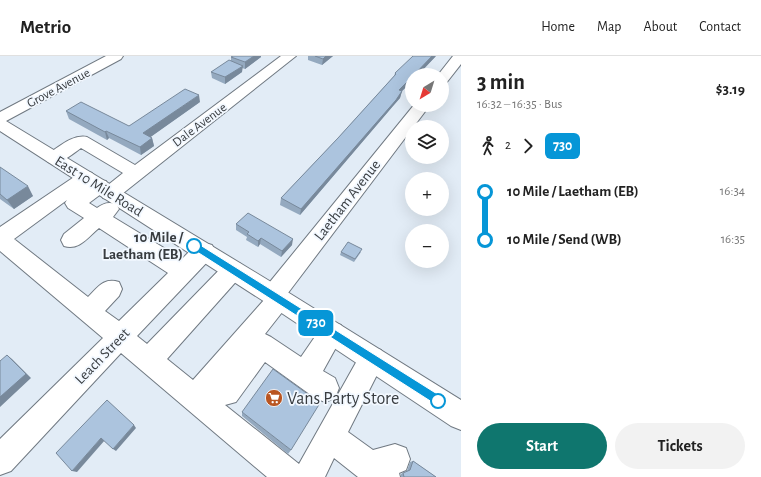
<!DOCTYPE html>
<html lang="en">
<head>
<meta charset="utf-8">
<style>
  :root { --surface:#fff; --page:#f2f2f2; --text:#222; --muted:#767676; --line:#e0e0e0; --accent:#0f766e }
  body { margin:0; font-family:"Alegreya Sans",sans-serif; background:var(--page); color:var(--text); height:100vh; display:flex; flex-direction:column; font-size:15px; white-space:nowrap }
  * { box-sizing:border-box; margin:0 }
  p { font-size:13px; color:var(--muted) }
  .icon { flex:none; width:22px; height:22px; fill:none; stroke:currentColor; stroke-width:2; stroke-linecap:round; stroke-linejoin:round }
  .map { position:relative; flex:1; overflow:hidden }
  .details { display:flex; flex-direction:column; background:var(--surface); width:300px }
  .details>* { flex:none }
  .badge { padding:0 8px; border-radius:6px; font-size:14px; line-height:26px }
  .needle { width:26px; rotate:218deg }
  .fabs { position:absolute; left:405px; top:12px; display:grid; gap:8px }
  .fabs a { display:grid; place-items:center; width:44px; height:44px; border-radius:50%; background:var(--surface); box-shadow:0 4px 16px #0002; font-size:20px }
  .map>.badge { position:absolute; translate:-50% -50%; box-shadow:0 0 0 2px #fff }
  .legs { display:flex; align-items:center; gap:6px; height:44px; padding:0 16px; font-size:13px }
  .legs p { margin-inline-start:auto }
  .head { display:flex; align-items:center; justify-content:space-between; height:68px; padding:0 16px }
  h1 { font-size:22px; font-weight:700; line-height:30px }
  .cta { display:flex; gap:8px; margin-top:auto; padding:8px 16px }
  .cta a { flex:1; height:46px; border-radius:24px; background:var(--accent); color:#fff; font-size:16px; font-weight:700; line-height:46px; text-align:center }
  .cta a+a { background:var(--page); color:var(--text) }
  ul { padding:0 16px; list-style:none }
  li { display:flex; align-items:center; gap:14px; height:48px; font-size:15px }
  li i { display:grid; place-items:center; width:6px; height:100%; margin:0 5px; background:currentColor }
  li i::after { content:''; width:10px; height:10px; margin:-5px; border:3px solid; border-radius:50%; background:var(--surface) }
  li p { margin-inline-start:auto }
  li:first-child i { background:linear-gradient(#0000 50%,currentColor 0) }
  li:last-child i { background:linear-gradient(currentColor 50%,#0000 0) }
  header { display:flex; align-items:center; gap:24px; box-sizing:border-box; height:56px; padding:0 20px; background:var(--surface); border-bottom:1px solid var(--line) }
  header strong { font-size:19px }
  nav { display:flex; gap:22px; margin-inline-start:auto; font-size:14px }
  main { display:flex; flex:1; min-height:0 }
  .map>svg:first-child { display:block }
  .lines { fill:none; stroke-linecap:round; stroke-linejoin:round }
  .minor-casing { stroke:#707982; stroke-width:2 }
  .major-casing { stroke:#707982; stroke-width:2 }
  .minor { fill:#fff; fill-rule:evenodd }
  .major { fill:#fff; fill-rule:evenodd }
  .wall { fill:#94a9bf }
  .shaded-wall { fill:#78899b }
  .building { fill:#acc4de; stroke:#78899b }
  .line-1 { fill:#0696d7; stroke:#fff }
  .stop-1-dot { fill:#fff; stroke:#0696d7; stroke-width:2 }
  .labels { text-anchor:middle; stroke-width:3.5; stroke-linejoin:round; paint-order:stroke }
  .far-street-label { font-size:13px; fill:#383c40; stroke:#f2f8ff }
  .street-label { font-size:15px; fill:#383c40; stroke:#f2f8ff }
  .stop-label { font-size:15px; font-weight:bold; fill:#383c40; stroke:#f2f8ff; text-anchor:end }
  .near-poi-label { font-size:18px; fill:#383c40; stroke:#f2f8ff; text-anchor:start }
</style>
</head>
<body>
<header>
<strong>Metrio</strong>
<nav><a>Home</a><a>Map</a><a>About</a><a>Contact</a></nav>
</header>
<main>
<div class="map">
<svg width="461" height="421" viewBox="0 0 461 421">
  <rect width="100%" height="100%" fill="#e2ecf6"/>
  <g class="lines">
    <defs>
      <path id="minor" d="M106,0H123L121,3L6,65L0,67V56Z
        M281,0H296L117,142L110,144L103,142L101,138L89,147L97,152C104,147 108,146 116,148L119,153L113,161L182,203C191,194 198,184 212,189L215,195L212,201L137,280L147,288L225,208L233,205L241,208L244,214L241,220L167,303L193,324L264,244L261,239L265,232L414,49H430L288,237L291,243L287,250L265,278L271,281L301,301L323,269L332,266L341,269L344,277L323,315L335,322L339,332L335,342L325,346L315,342L265,306L236,346L225,349L299,408L363,294L372,291L381,294L385,303L348,376L373,394L395,388L406,392L410,403L406,414L399,417L400,421H358L334,402L325,421H267L121,297L11,415L0,419V383L103,282L0,195V171L80,117L86,115L92,117L95,121L92,125L99,124L106,125L108,129L123,117L81,92C71,99 61,109 48,106L45,102L48,98C59,91 73,78 87,81L135,109ZM67,144L65,147L68,152L84,162L64,178L61,184L64,190C79,195 88,181 99,172L168,217L119,265L105,255L119,240L122,233L119,226C104,221 98,231 88,241L14,183Z
        M453,0H461V8L447,26L442,27V19H438Z"/>
      <path id="major" d="M0,63L6,65L281,232L461,344V374L451,370L265,246L0,75Z"/>
    </defs>
    <use href="#minor" class="minor-casing"/>
    <use href="#major" class="major-casing"/>
    <use href="#minor" class="minor"/>
    <use href="#major" class="major"/>
  </g>
  <path class="wall" d="M233,0H261V1L245,13L242,12V16L225,28L212,22L211,16L231,5V1Z
    M308,0H333L322,9L308,4Z
    M436,0L418,19H412V25L402,35L400,42L393,50L300,159L280,149L281,142L338,82L394,20L395,17Z
    M200,46L150,81L152,82L154,90L141,99L109,82L107,84L69,63L66,55L129,70Z
    M0,111L33,140L14,153L0,143Z
    M236,168L292,189L281,201L260,188L258,191L246,184L247,181L236,174Z
    M341,196H361L354,206L340,199Z
    M242,356L291,394L288,398L242,360Z
    M413,405L436,421H401V418L407,415L410,406Z"/>
  <path class="shaded-wall" d="M254,0H261V1L245,13V6Z
    M326,0H333L322,9L323,3Z
    M432,0H436L418,19H414Z
    M243,10L242,16L225,28V21Z
    M412,21V25L402,35L400,42L393,50L300,159L301,153L399,34Z
    M199,39L200,46L145,85L143,77Z
    M106,75L109,82L107,84L105,76Z
    M152,82L154,90L141,99L140,91Z
    M28,130L33,140L14,153L7,144Z
    M261,182L260,188L258,191V185Z
    M293,183L292,189L281,201L282,195Z
    M7,299L12,303L31,322L0,351V341Z
    M134,369L136,372L116,395L113,393Z
    M101,382L105,384L77,416L72,415Z"/>
  <path class="building" d="M233,0H254L245,6L231,1Z
    M315,0H326L323,3Z
    M413,0H432L414,19H412V21L399,34L402,35L396,44L301,153L281,142L338,82L396,18L395,17Z
    M229,4L243,10L225,21L211,16Z
    M185,33L199,39L143,77L152,82L140,91L106,75L105,76L66,55L81,46L129,70Z
    M0,111L28,130L7,144L0,138Z
    M248,157L293,183L282,195L261,182L258,185L247,178L249,176L236,168Z
    M348,186L362,193L355,203L341,196Z
    M7,299L26,318L0,341V305Z
    M273,313L320,347L291,394L242,356Z
    M107,344L134,369L113,393L101,382L72,415L56,397Z
    M413,405L436,421H404L403,417L410,414Z"/>
  <path class="line-1" d="M191,187H197L442,341L443,345L442,348L438,350L435,348L191,192Z"/>
  <defs>
    <symbol id="supermarket-disc" viewBox="-11 -11 22 22"><circle r="9.5" fill="#b95521" stroke="#f2f8ff"/><path d="M-6-5.5h2.5l.6 2H6L4.5 2H-2.5L-4.4-4H-6ZM-1.5 3.2a1.3 1.3 0 1 0 .1 0ZM3 3.2a1.3 1.3 0 1 0 .1 0Z" fill="#fff"/></symbol>
  </defs>
  <g fill-rule="evenodd">
    <use href="#supermarket-disc" x="264" y="332" width="20" height="20"/>
  </g>
  <g class="stop-1-dot">
    <circle cx="194" cy="190" r="7"/>
    <circle cx="438" cy="345" r="7"/>
  </g>
  <g class="labels">
    <g class="far-street-label">
      <text transform="translate(58 31) rotate(-28)" y="5">Grove Avenue</text>
      <text transform="translate(199 68) rotate(-37)" y="5">Dale Avenue</text>
    </g>
    <g class="street-label">
      <text transform="translate(99 130) rotate(32)" y="5">East 10 Mile Road</text>
      <text transform="translate(347 144) rotate(-52)" y="5">Laetham Avenue</text>
      <text transform="translate(102 300) rotate(-46)" y="5">Leach Street</text>
    </g>
    <g class="stop-label">
      <text x="183" y="186">10 Mile /<tspan x="183" dy="17">Laetham (EB)</tspan></text>
    </g>
    <g class="near-poi-label">
      <text x="287" y="348">Vans Party Store</text>
    </g>
  </g>
</svg>
<div class="fabs">
<a><svg class="needle" viewBox="-14 -14 28 28"><path d="M0-13l5 13h-10z" fill="#e53935"/><path d="M0 13l5-13h-10z" fill="#767676"/></svg></a>
<a><svg class="icon" aria-label="layers" viewBox="0 0 24 24"><path d="M12 4l9 5-9 5-9-5zM3 14l9 5 9-5"/></svg></a>
<a>+</a>
<a>−</a>
</div>
<b class="badge" style="left:316px;top:267px;background:#0696d7;color:#fff">730</b>
</div>
<section class="details">
<div class="head"><div><h1>3 min</h1><p>16:32 – 16:35 · Bus</p></div><b>$3.19</b></div>
<div class="legs"><svg class="icon" aria-label="walk" viewBox="0 0 24 24"><circle cx="13" cy="4" r="2"/><path d="M13 8l-2 6 4 7M11 14l-3 7M7 12l3-4h3l4 4"/></svg>2<svg class="icon" aria-label="forward" viewBox="0 0 24 24"><path d="M9 5l7 7-7 7"/></svg><b class="badge" style="background:#0696d7;color:#fff">730</b></div>
<ul>
<li><i style="color:#0696d7"></i><b>10 Mile / Laetham (EB)</b><p>16:34</p></li>
<li><i style="color:#0696d7"></i><b>10 Mile / Send (WB)</b><p>16:35</p></li>
</ul>
<div class="cta"><a>Start</a><a>Tickets</a></div>
</section>
</main>
</body>
</html>
